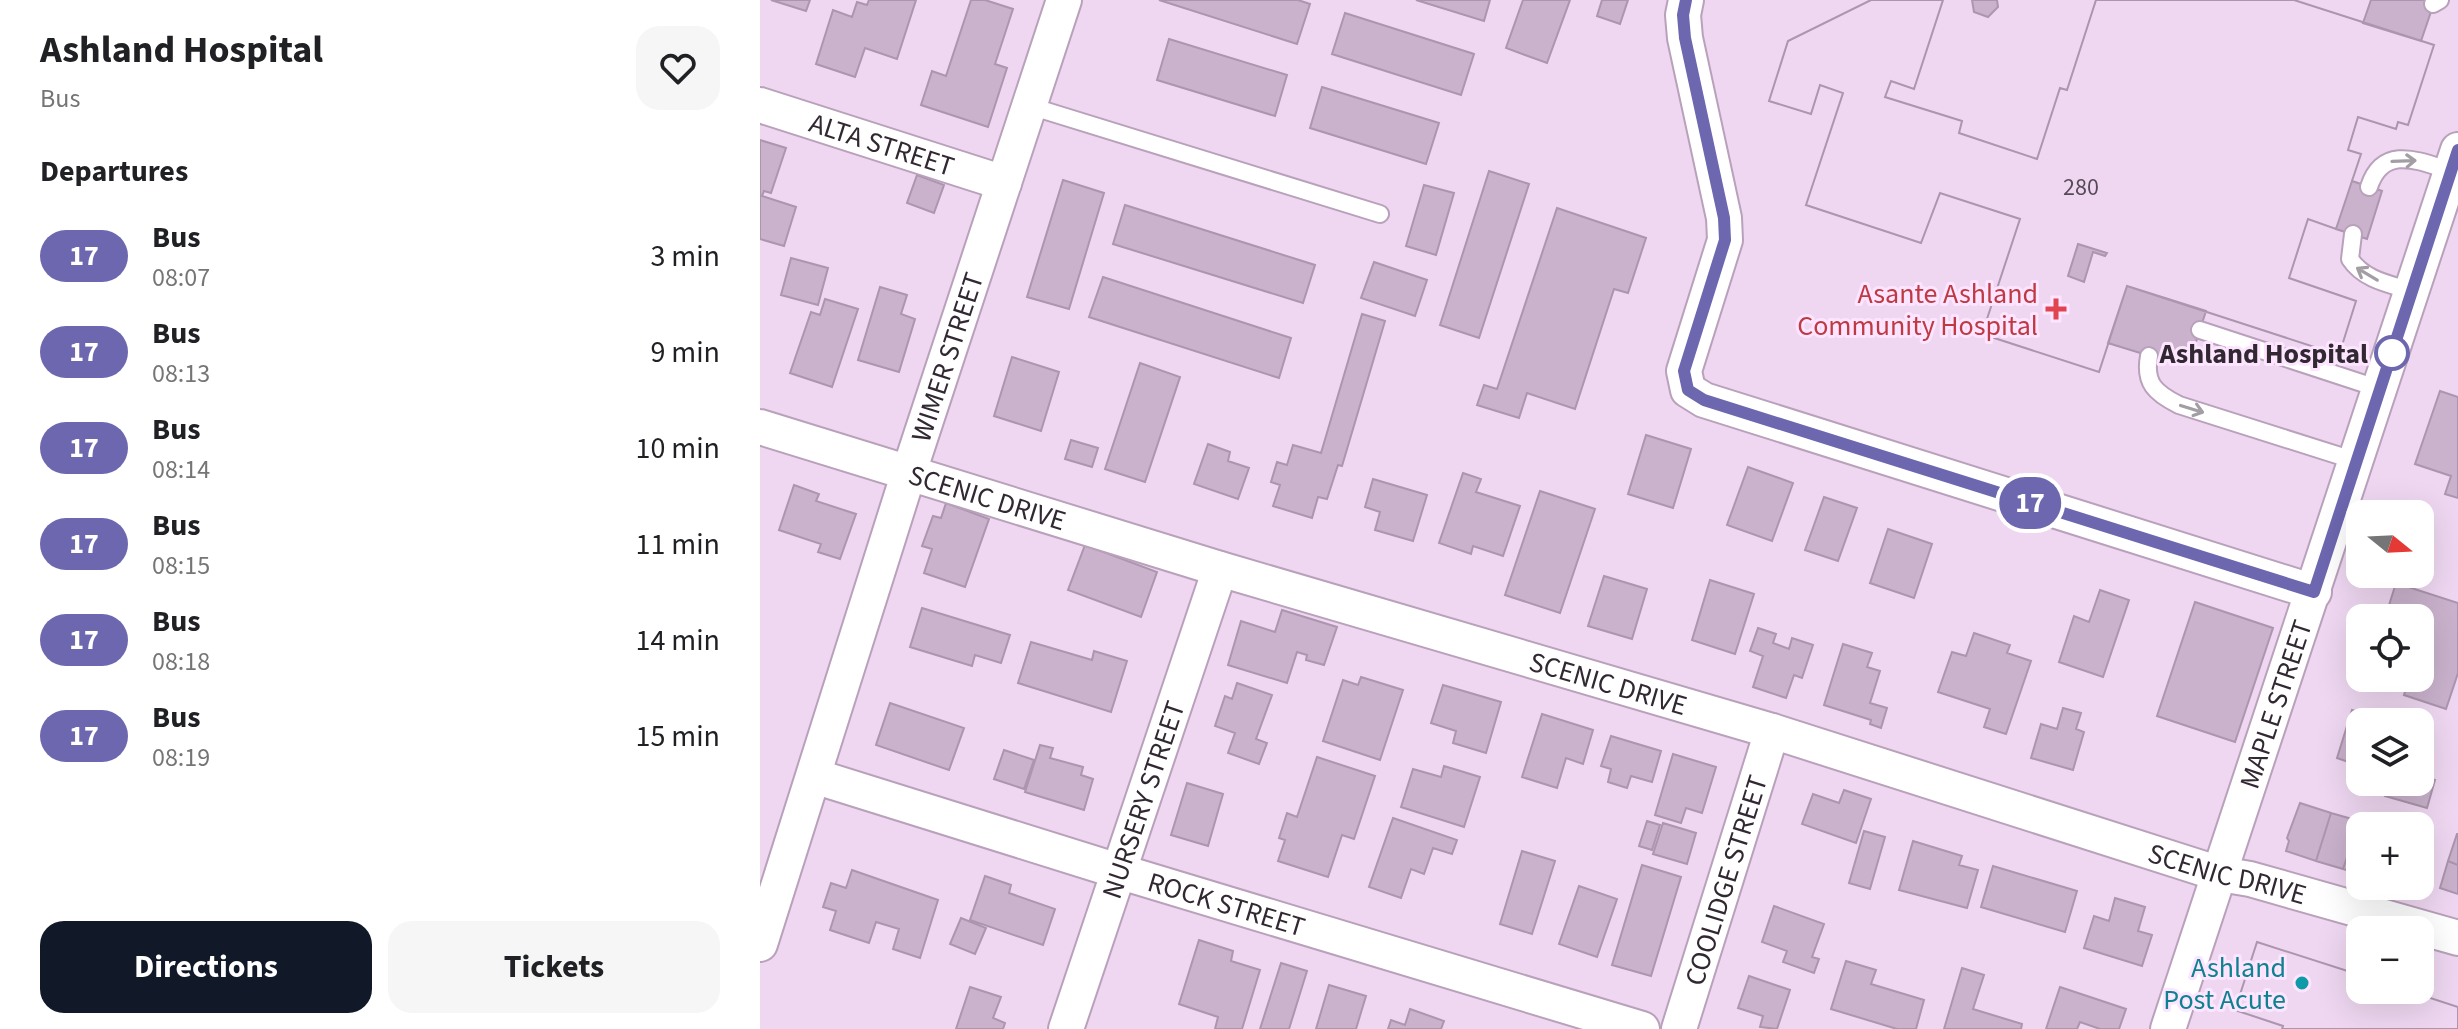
<!DOCTYPE html>
<html lang="en">
<head>
<meta charset="utf-8">
<style>
  :root { --surface:#fff; --page:#f6f6f6; --text:#202124; --muted:#757577; --accent:#111827 }
  body { margin:0; font-family:"Source Sans 3",sans-serif; background:var(--page); color:var(--text); height:100vh; display:flex; flex-direction:column; font-size:30px; white-space:nowrap }
  * { box-sizing:border-box; margin:0 }
  p { font-size:26px; color:var(--muted) }
  .icon { flex:none; width:44px; height:44px; fill:none; stroke:currentColor; stroke-width:2; stroke-linecap:round; stroke-linejoin:round }
  .map { position:relative; flex:1; overflow:hidden }
  .panel { display:flex; flex-direction:column; background:var(--surface); width:760px }
  .panel>* { flex:none }
  .badge { padding:0 16px; border-radius:26px; font-size:28px; line-height:52px }
  .needle { width:52px; rotate:108deg }
  .tools { position:absolute; left:1586px; top:500px; display:grid; gap:16px }
  .tools a { display:grid; place-items:center; width:88px; height:88px; border-radius:16px; background:var(--surface); box-shadow:0 8px 32px #0002; font-size:40px }
  .map>.badge { position:absolute; translate:-50% -50%; box-shadow:0 0 0 4px #fff }
  h2 { padding:0 40px; font-size:30px; line-height:72px }
  .round { display:grid; place-items:center; flex:none; width:84px; height:84px; border-radius:24px; background:var(--page) }
  .summary { display:flex; align-items:center; justify-content:space-between; height:136px; padding:0 40px }
  h1 { font-size:38px; font-weight:700; line-height:60px }
  .primary-button { display:flex; gap:16px; margin-top:auto; padding:16px 40px }
  .primary-button a { flex:1; height:92px; border-radius:24px; background:var(--accent); color:#fff; font-size:32px; font-weight:700; line-height:92px; text-align:center }
  .primary-button a+a { background:var(--page); color:var(--text) }
  ul { padding:0; list-style:none }
  li { display:flex; align-items:center; gap:24px; height:96px; padding:0 40px }
  li div { flex:1 }
  li b { display:block; font-size:30px }
  li em { font-style:normal }
  li .badge { min-width:88px; font-weight:700; text-align:center }
  main { display:flex; flex:1; min-height:0 }
  .map>svg:first-child { display:block }
  .building { fill:#cab2cc; stroke:#ac95ae; stroke-width:2; fill-rule:evenodd }
  .lines { fill:none; stroke-linecap:round; stroke-linejoin:round }
  .lane-casing { stroke:#b9a1bb; stroke-width:20 }
  .street-casing { stroke:#b9a1bb; stroke-width:38 }
  .lane { stroke:#fff; stroke-width:16 }
  .street { stroke:#fff; stroke-width:34 }
  .oneway { stroke:#a29ea3 }
  .line-casing { stroke:#fff; stroke-width:18 }
  .line { stroke:#6c67af; stroke-width:12 }
  .health-dot { fill:#e0444e; stroke:#fde4ff; stroke-width:3 }
  .stop-dot { fill:#fff; stroke:#6c67af; stroke-width:4 }
  .culture-dot { fill:#0f9aa8; stroke:#fde4ff; stroke-width:3 }
  .labels { text-anchor:middle; stroke-width:6; stroke-linejoin:round; paint-order:stroke }
  .number-label { font-size:24px; fill:#574a58 }
  .street-label { font-size:28px; fill:#312832; stroke:#fde4ff }
  .health-label { font-size:28px; fill:#be3a42; stroke:#fde4ff; text-anchor:end }
  .stop-label { font-size:28px; font-weight:bold; fill:#312832; stroke:#fde4ff; text-anchor:end }
  .culture-label { font-size:28px; fill:#0d838f; stroke:#fde4ff; text-anchor:end }
</style>
</head>
<body>
<main>
<section class="panel">
<div class="summary"><div><h1>Ashland Hospital</h1><p>Bus</p></div><a class="round"><svg class="icon" aria-label="heart" viewBox="0 0 24 24"><path d="M12 20l-8-8c-3-5 5-10 8-4 3-6 11-1 8 4z"/></svg></a></div>
<h2>Departures</h2>
<ul>
<li><span class="badge" style="background:#6c67af;color:#fff">17</span><div><b>Bus</b><p>08:07</p></div><em>3 min</em></li>
<li><span class="badge" style="background:#6c67af;color:#fff">17</span><div><b>Bus</b><p>08:13</p></div><em>9 min</em></li>
<li><span class="badge" style="background:#6c67af;color:#fff">17</span><div><b>Bus</b><p>08:14</p></div><em>10 min</em></li>
<li><span class="badge" style="background:#6c67af;color:#fff">17</span><div><b>Bus</b><p>08:15</p></div><em>11 min</em></li>
<li><span class="badge" style="background:#6c67af;color:#fff">17</span><div><b>Bus</b><p>08:18</p></div><em>14 min</em></li>
<li><span class="badge" style="background:#6c67af;color:#fff">17</span><div><b>Bus</b><p>08:19</p></div><em>15 min</em></li>
</ul>
<div class="primary-button"><a>Directions</a><a>Tickets</a></div>
</section>
<div class="map">
<svg width="1698" height="1029" viewBox="0 0 1698 1029">
  <rect width="100%" height="100%" fill="#efd7f1"/>
  <path class="building" d="M11,0H50L46,11Z
    M109,0H156L137,59L105,48L95,77L56,64L73,10L92,17L97,2L107,5Z
    M211,0H225L253,9L235,64L247,68L228,127L161,105L172,71L186,76Z
    M399,0H538L550,4L537,44Z
    M656,0H730L724,21Z
    M763,0H810L787,63L746,48Z
    M842,0H868L860,24L837,16Z
    M1111,0H1183L1154,89L1131,81L1125,97L1202,121L1199,133L1277,159L1300,88L1307,90L1336,0H1534L1674,45L1648,125L1638,122L1636,129L1598,117L1588,150L1601,154L1576,229L1548,219L1529,278L1596,301L1579,355L1367,286L1339,372L1222,334L1260,219L1180,193L1161,243L1046,205L1083,93L1060,85L1051,114L1009,101L1028,41ZM1318,244L1347,253L1345,256L1333,252L1324,282L1308,276Z
    M1111,0H1183L1154,89L1131,81L1125,97L1202,121L1199,133L1277,159L1300,88L1307,90L1336,0H1534L1674,45L1648,125L1638,122L1636,129L1598,117L1588,150L1601,154L1576,229L1548,219L1529,278L1596,301L1579,355L1367,286L1339,372L1222,334L1260,219L1180,193L1161,243L1046,205L1083,93L1060,85L1051,114L1009,101L1028,41Z
    M1212,0H1237L1238,7L1228,17L1214,12Z
    M1611,0H1675L1661,41L1603,23Z
    M585,13L714,54L701,95L572,54Z
    M409,39L527,75L515,116L397,80Z
    M562,87L679,123L666,164L550,128Z
    M0,140L26,148L11,193L4,191L2,196L36,207L24,246L0,239Z
    M729,171L769,184L719,338L680,325Z
    M157,175L184,185L174,213L147,203Z
    M303,180L344,193L309,309L267,297Z
    M1592,181L1622,191L1607,239L1576,229Z
    M664,185L694,193L676,255L646,246Z
    M365,205L555,265L543,303L353,244Z
    M797,208L886,238L868,293L854,289L815,409L767,393L759,418L717,405L724,385L737,389Z
    M31,258L68,268L58,305L21,295Z
    M614,262L667,280L655,316L601,298Z
    M343,277L531,338L519,378L329,317Z
    M1367,286L1446,311L1435,345L1406,361L1348,343Z
    M120,287L147,295L141,314L155,319L139,372L98,360Z
    M65,299L98,309L72,387L30,373L51,312L60,315Z
    M602,314L625,321L582,466L578,465L567,499L558,497L552,518L513,506L520,485L511,482L517,462L527,465L533,445L561,453Z
    M252,357L299,372L281,431L234,416Z
    M380,363L420,377L385,482L345,469Z
    M1680,391L1698,397V498L1685,494L1691,476L1655,464Z
    M886,435L931,449L913,508L868,494Z
    M311,440L338,448L332,467L305,459Z
    M448,444L470,452L468,461L489,468L478,499L434,484Z
    M988,467L1033,483L1012,541L967,525Z
    M703,473L721,479L716,492L760,506L743,556L713,546L711,554L679,543Z
    M613,479L667,495L653,541L615,530L620,512L605,507Z
    M34,485L59,494L56,501L96,514L80,559L58,552L61,544L19,530Z
    M780,491L835,509L800,613L745,595Z
    M1064,497L1097,508L1078,561L1045,550Z
    M186,503L229,519L205,587L164,573L172,549L162,546L173,516L181,518Z
    M1128,529L1172,544L1154,598L1110,583Z
    M325,545L397,572L381,617L308,590Z
    M844,576L887,589L872,639L828,626Z
    M950,580L994,594L975,654L932,640Z
    M1636,583L1698,603V673L1686,709L1644,695L1649,678H1660V618H1625Z
    M1340,590L1369,600L1343,677L1299,662L1314,616L1329,622Z
    M1435,602L1513,628L1475,742L1397,716Z
    M162,608L250,635L241,663L215,655L212,666L150,647Z
    M522,610L577,627L564,665L546,660L547,655L537,652L527,683L468,665L481,621L515,632Z
    M998,628L1016,634L1013,643L1029,649L1032,638L1053,645L1042,678L1034,675L1026,698L993,687L1003,656L990,651Z
    M1214,633L1250,645L1247,653L1271,661L1246,734L1224,727L1230,709L1178,692L1192,652L1206,656Z
    M271,642L332,660L334,651L367,661L351,712L258,683Z
    M1083,644L1112,653L1107,667L1120,671L1110,703L1127,708L1121,728L1110,724L1111,720L1064,705Z
    M601,677L643,690L620,760L563,741L583,680L598,685Z
    M477,683L512,695L496,739L507,743L499,764L468,753L475,733L455,726L465,696L472,699Z
    M683,685L741,702L726,753L693,743L696,731L671,723Z
    M130,703L204,728L189,770L116,745Z
    M1303,708L1321,713L1316,729L1324,732L1313,770L1271,758L1281,724L1297,729Z
    M1592,710L1632,722H1600V766L1577,758Z
    M782,714L833,730L823,764L806,758L797,788L762,777Z
    M851,736L901,751L892,782L871,776L867,788L848,782L851,769L841,766Z
    M280,745L293,748L290,758L323,767L321,775L333,779L324,810L265,792Z
    M244,750L274,760L264,789L234,779Z
    M913,754L956,767L942,813L926,808L921,823L895,815Z
    M557,757L615,776L594,839L582,835L568,877L518,861L525,840L519,838L527,813L537,817Z
    M684,766L720,777L704,827L641,807L653,769L681,777Z
    M1660,776L1675,780L1667,808L1625,796L1629,782H1660Z
    M427,783L463,794L448,846L411,835Z
    M1084,790L1111,799L1096,843L1042,824L1053,794L1079,803Z
    M1540,803L1571,813L1556,861L1526,851L1529,841L1527,838Z
    M1571,813L1599,821L1583,869L1556,861Z
    M633,818L697,840L692,854L673,848L664,874L651,869L641,898L609,887Z
    M887,821L900,825L892,850L879,846Z
    M1599,821L1614,826H1600V874L1583,869Z
    M903,823L936,833L927,864L893,854Z
    M1104,831L1125,837L1110,889L1089,883Z
    M1697,834H1698V865L1688,861Z
    M1153,841L1202,856L1199,865L1218,870L1207,908L1139,890Z
    M762,851L795,861L772,934L740,924Z
    M1688,861L1698,865V894L1680,888Z
    M882,865L921,877L891,976L852,965Z
    M1233,866L1317,891L1305,932L1221,907Z
    M92,870L178,900L160,958L133,949L139,929L116,922L109,943L70,930L76,911L63,907L71,883L86,888Z
    M225,876L251,885L249,893L295,909L283,945L210,920Z
    M819,886L857,899L837,957L799,944Z
    M1355,898L1385,907L1378,931L1392,935L1382,966L1324,948L1334,916L1349,921Z
    M1014,906L1064,924L1052,957L1059,959L1054,973L1023,962L1027,951L1002,942Z
    M201,918L226,928L215,954L190,944Z
    M439,940L473,951L471,961L500,970L482,1029H455L458,1017L419,1004Z
    M1497,942L1600,975V990H1646L1698,1007V1029H1522L1523,1026L1475,1010Z
    M1497,942L1600,975V990H1646L1698,1007V1029H1522L1523,1026L1475,1010Z
    M1086,961L1116,970L1111,984L1164,1000L1156,1029H1137L1071,1009Z
    M521,963L547,971L529,1029H500Z
    M1202,968L1224,975L1213,1009L1262,1024L1261,1029H1184Z
    M989,976L1030,990L1017,1029L1000,1027L1003,1016L978,1008Z
    M569,985L606,996L596,1029H556Z
    M210,987L241,997L233,1018L245,1023L243,1029H196Z
    M1300,987L1366,1009L1359,1029H1340L1320,1022L1317,1029H1286Z
    M650,1009L684,1021L681,1029H628L631,1020L645,1025Z"/>
  <g class="lines">
    <defs>
      <path id="lane" d="M1673,4L1680,0
        M270,106L620,214
        M1609,187C1623,144 1659,161 1691,171
        M1593,234L1590,259C1604,280 1629,284 1652,291
        M1440,330L1620,389
        M1389,356C1384,383 1395,393 1419,405L1596,461"/>
      <g id="street">
        <path d="M926,0L923,15L925,38L964,218L965,240L924,371L928,390L944,400L1554,592"/>
        <path id="s1" d="M0,105L244,183"/>
        <path id="s2" d="M0,427L460,569L1012,731L1460,874L1490,879L1698,938"/>
        <path id="s3" d="M54,776L358,871L882,1029"/>
        <path id="s4" d="M0,944L149,472L304,0"/>
        <path id="s5" d="M306,1029L460,569"/>
        <path id="s6" d="M919,1029L1012,731"/>
        <path id="s7" d="M1408,1029L1698,150"/>
      </g>
    </defs>
    <use href="#lane" class="lane-casing"/>
    <use href="#street" class="street-casing"/>
    <use href="#lane" class="lane"/>
    <use href="#street" class="street"/>
  </g>
  <defs><path id="oneway-shaft" d="M-6 0H5M1.5-3L5.5 0L1.5 3" fill="none" stroke-width="1.6" stroke-linecap="round" stroke-linejoin="round" transform="scale(2)"/></defs>
  <g class="oneway">
    <use href="#oneway-shaft" transform="translate(1644 161) rotate(-2)"/>
    <use href="#oneway-shaft" transform="translate(1607 274) rotate(-149)"/>
    <use href="#oneway-shaft" transform="translate(1432 409) rotate(17)"/>
  </g>
  <g class="lines">
    <defs>
      <path id="line" d="M926,0L923,15L925,38L964,218L965,240L924,371L928,390L944,400L1554,592L1698,150"/>
    </defs>
    <use href="#line" class="line-casing"/>
    <use href="#line" class="line"/>
  </g>
  <path class="health-dot" d="M1292 297h8v8h8v8h-8v8h-8v-8h-8v-8h8z"/>
  <circle class="stop-dot" cx="1632" cy="353" r="16"/>
  <circle class="culture-dot" cx="1542" cy="983" r="8"/>
  <g class="labels">
    <g class="number-label">
      <text x="1321" y="195">280</text>
    </g>
    <g class="street-label">
      <text dy="10" stroke="none"><textPath href="#s1" startOffset="128">ALTA STREET</textPath></text>
      <text dy="10" stroke="none"><textPath href="#s4" startOffset="616">WIMER STREET</textPath></text>
      <text dy="10" stroke="none"><textPath href="#s2" startOffset="238">SCENIC DRIVE</textPath></text>
      <text dy="10" stroke="none"><textPath href="#s2" startOffset="886">SCENIC DRIVE</textPath></text>
      <text dy="10" stroke="none"><textPath href="#s7" startOffset="342">MAPLE STREET</textPath></text>
      <text dy="10" stroke="none"><textPath href="#s5" startOffset="242">NURSERY STREET</textPath></text>
      <text dy="10" stroke="none"><textPath href="#s2" startOffset="1534">SCENIC DRIVE</textPath></text>
      <text dy="10" stroke="none"><textPath href="#s6" startOffset="156">COOLIDGE STREET</textPath></text>
      <text dy="10" stroke="none"><textPath href="#s3" startOffset="432">ROCK STREET</textPath></text>
    </g>
    <g class="health-label">
      <text x="1278" y="303">Asante Ashland<tspan x="1278" dy="32">Community Hospital</tspan></text>
    </g>
    <g class="stop-label">
      <text x="1608" y="363">Ashland Hospital</text>
    </g>
    <g class="culture-label">
      <text x="1526" y="977">Ashland<tspan x="1526" dy="32">Post Acute</tspan></text>
    </g>
  </g>
</svg>
<div class="tools">
<a><svg class="needle" viewBox="-14 -14 28 28"><path d="M0-13l5 13h-10z" fill="#e53935"/><path d="M0 13l5-13h-10z" fill="#757577"/></svg></a>
<a><svg class="icon" aria-label="locate" viewBox="0 0 24 24"><circle cx="12" cy="12" r="6"/><path d="M12 2v4M12 18v4M2 12h4M18 12h4"/></svg></a>
<a><svg class="icon" aria-label="layers" viewBox="0 0 24 24"><path d="M12 4l9 5-9 5-9-5zM3 14l9 5 9-5"/></svg></a>
<a>+</a>
<a>−</a>
</div>
<b class="badge" style="left:1270px;top:503px;background:#6c67af;color:#fff">17</b>
</div>
</main>
</body>
</html>
